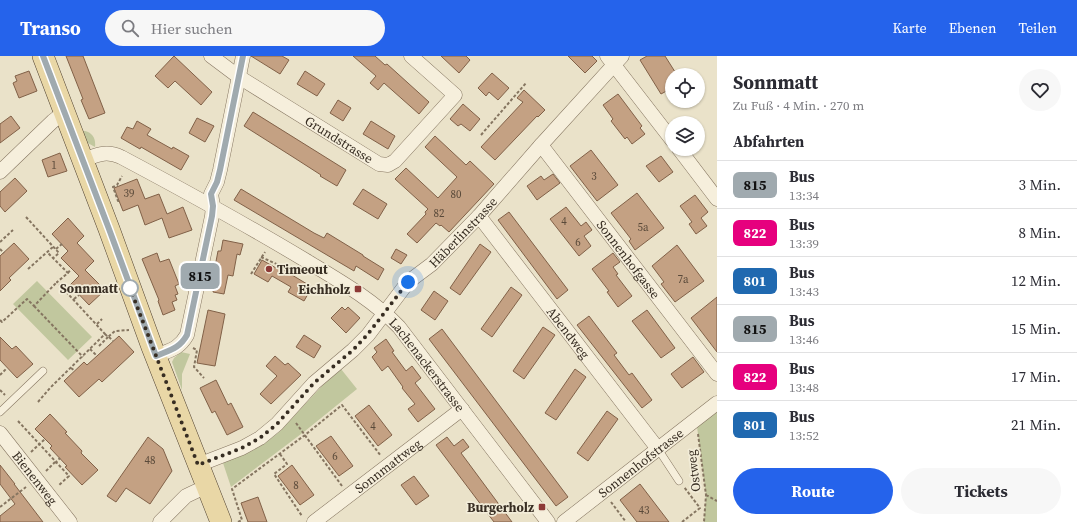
<!DOCTYPE html>
<html lang="de">
<head>
<meta charset="utf-8">
<style>
  :root { --surface:#fff; --page:#f7f7f7; --text:#2b2b33; --muted:#7c7c81; --line:#e1e1e2; --accent:#2563eb }
  body { margin:0; font-family:"Source Serif 4",serif; background:var(--page); color:var(--text); height:100vh; display:flex; flex-direction:column; font-size:15px; white-space:nowrap }
  * { box-sizing:border-box; margin:0 }
  p { font-size:13px; color:var(--muted) }
  .icon { flex:none; width:22px; height:22px; fill:none; stroke:currentColor; stroke-width:2; stroke-linecap:round; stroke-linejoin:round }
  .map { position:relative; flex:1; overflow:hidden }
  .panel { display:flex; flex-direction:column; background:var(--surface); width:360px }
  .panel>* { flex:none }
  .badge { padding:0 8px; border-radius:6px; font-size:14px; line-height:26px }
  .fabs { position:absolute; left:665px; top:12px; display:grid; gap:8px }
  .fabs a { display:grid; place-items:center; width:40px; height:40px; border-radius:50%; background:var(--surface); box-shadow:0 1px 3px #0004; font-size:20px }
  .you { position:absolute; width:20px; height:20px; margin:-10px; border:3px solid #fff; border-radius:50%; background:#1a73e8; box-shadow:0 0 0 6px #1a73e833 }
  .map>.badge { position:absolute; translate:-50% -50%; box-shadow:0 0 0 2px #fff }
  h2 { padding:0 16px; font-size:15px; line-height:36px }
  .round { display:grid; place-items:center; flex:none; width:42px; height:42px; border-radius:21px; background:var(--page) }
  .summary { display:flex; align-items:center; justify-content:space-between; height:68px; padding:0 16px }
  h1 { font-size:19px; font-weight:700; line-height:30px }
  .cta { display:flex; gap:8px; margin-top:auto; padding:8px 16px }
  .cta a { flex:1; height:46px; border-radius:24px; background:var(--accent); color:#fff; font-size:16px; font-weight:700; line-height:46px; text-align:center }
  .cta a+a { background:var(--page); color:var(--text) }
  ul { padding:0; list-style:none }
  li { display:flex; align-items:center; gap:12px; height:48px; padding:0 16px; border-top:1px solid var(--line) }
  li div { flex:1 }
  li b { display:block; font-size:15px }
  li em { font-style:normal }
  li .badge { min-width:44px; font-weight:700; text-align:center }
  header { display:flex; align-items:center; gap:24px; box-sizing:border-box; height:56px; padding:0 20px; background:var(--accent); color:#fff }
  header strong { font-size:19px }
  nav { display:flex; gap:22px; margin-inline-start:auto; font-size:14px }
  .search { width:280px; height:36px; background:var(--page); display:flex; align-items:center; gap:10px; box-sizing:border-box; padding:0 14px; border-radius:22px; color:var(--muted); font-size:15px }
  main { display:flex; flex:1; min-height:0 }
  .map>svg:first-child { display:block }
  .green { fill:#c1c79e }
  .building { fill:#c4a183; stroke:#816148 }
  .lines { fill:none; stroke-linecap:round; stroke-linejoin:round }
  .lane-casing { stroke:#857560; stroke-width:8 }
  .street-casing { stroke:#857560; stroke-width:15 }
  .primary-casing { stroke:#534433; stroke-width:22 }
  .path { stroke:#857560; stroke-width:2; stroke-dasharray:3 2; stroke-linecap:butt }
  .lane { stroke:#f6efdc; stroke-width:7 }
  .street { stroke:#f6efdc; stroke-width:14 }
  .primary { stroke:#e9d7a6; stroke-width:21 }
  .line-casing { stroke:#fff; stroke-width:9 }
  .line { stroke:#a0aaaf; stroke-width:6 }
  .walk { stroke:#372d22; stroke-width:4; stroke-dasharray:0 7.2 }
  .poi-dot { fill:#8d3936; stroke:#f2ecd8; stroke-width:1.5 }
  .stop-dot { fill:#fff; stroke:#a0aaaf; stroke-width:2 }
  .labels { text-anchor:middle; stroke-width:3.5; stroke-linejoin:round; paint-order:stroke }
  .number-label { font-size:11px; fill:#5a4a3a }
  .street-label { font-size:13px; fill:#372d22; stroke:#f2ecd8 }
  .poi-label { font-size:13px; font-weight:bold; fill:#372d22; stroke:#f2ecd8; text-anchor:end }
  .stop-label { font-size:13px; font-weight:bold; fill:#372d22; stroke:#f2ecd8; text-anchor:end }
</style>
</head>
<body>
<header>
<strong>Transo</strong>
<div class="search"><svg class="icon" aria-label="search" viewBox="0 0 24 24"><circle cx="10" cy="10" r="6"/><path d="M15 15l6 6"/></svg>Hier suchen</div>
<nav><a>Karte</a><a>Ebenen</a><a>Teilen</a></nav>
</header>
<main>
<div class="map">
<svg width="717" height="466" viewBox="0 0 717 466">
  <rect width="100%" height="100%" fill="#eae2c9"/>
  <path class="green" d="M85,75C93,77 96,83 95,91L86,86L79,76Z
    M37,225L92,281L68,304L13,248Z
    M181,296L190,298L182,318V334L172,306L174,302Z
    M341,313L357,333L305,375L231,431L223,407L259,391L278,377L323,329Z
    M717,348V466H704L706,439L696,363Z"/>
  <path class="building" d="M66,0H83L105,57L89,63L81,44L83,43Z
    M174,0L212,36L201,49L175,25L168,32L155,20Z
    M251,0H282L289,4L280,18Z
    M353,0H375L385,9L387,8L429,46L419,58L384,27L378,34L370,27L376,20Z
    M441,0H466L470,4L459,17Z
    M568,0H592L597,5L585,17Z
    M647,0H665L677,19H672V32L661,38L640,4Z
    M29,15L37,35L19,42L13,27L17,25L15,20Z
    M305,15L325,28L317,40L297,28Z
    M492,17L509,32L498,44L489,36L486,40L478,32Z
    M524,34L545,54L538,61L537,60L495,104L481,91L523,46L517,42Z
    M618,38L642,70L640,72L645,78L632,88L627,81L625,83L611,65L613,63L603,49Z
    M338,44L351,52L343,65L330,57Z
    M463,48L480,63L470,75L461,68L458,70L450,63Z
    M253,56L346,114L337,130L320,120L321,119L293,101L244,70Z
    M11,60L20,72L0,87V68Z
    M197,62L214,70L205,86L189,77Z
    M137,65L151,73L147,79L172,93L173,91L189,100L181,114L141,91L140,93L121,82L127,71L133,73Z
    M371,65L395,80L388,93L363,78Z
    M435,80L466,109L470,105L494,128L449,176L441,169L440,170L436,167L417,187L407,178L426,158L425,156L428,153L395,123L406,112L438,142L457,121L425,91Z
    M591,94L618,129L597,145L570,110Z
    M60,97L67,115L48,121L42,104Z
    M661,100L673,116L659,126L646,110Z
    M553,118L560,127L537,144L527,130L541,120L544,124Z
    M15,122L27,135L5,156L0,150V136Z
    M137,123L145,143L159,138L167,158L183,151L192,174L169,182L162,162L145,169L138,149L123,155L114,132Z
    M241,133L314,177L324,182L327,177L363,199V200L384,213L378,224L356,210L354,215L234,144Z
    M363,133L387,148L378,163L353,148Z
    M637,137L664,172L635,194L629,185L631,183L611,157Z
    M695,139L708,156L701,162L707,170L696,178L689,168L692,166L680,150Z
    M566,151L581,170L586,166L592,174L584,180L591,190L579,200L550,163Z
    M509,156L568,234L557,243L498,164Z
    M68,162L84,180L77,187L94,205L85,214L105,234L89,249L70,229L79,220L61,202L68,195L52,178Z
    M223,184L243,188L240,199L237,198L233,220L228,219L224,238L213,236L217,216H214L218,195H221Z
    M14,187L29,203L9,222L11,224L0,235V200Z
    M480,188L491,196L460,239L450,232Z
    M677,189L704,225L675,246L661,228L664,226L652,210Z
    M396,193L407,199L401,208L391,202Z
    M157,197L160,206L169,203L179,228L175,230L178,238L175,239L177,244L172,246L175,254L163,259L158,245L159,244L142,203Z
    M613,197L620,206L613,211L618,218L616,219L632,240L618,251L607,236L609,235L592,213Z
    M262,204L276,212L277,210L312,231L304,245L288,236L291,231L272,220L268,226L254,218Z
    M511,231L522,239L492,281L481,273Z
    M434,235L448,245L435,264L421,254Z
    M717,241V296L691,262Z
    M342,251L345,254L348,251L360,262L346,277L331,262Z
    M208,254L225,258L215,310L197,307Z
    M647,254L675,292L661,302L632,265Z
    M589,260L617,297L614,299L629,319L632,317L652,344L642,352L577,269Z
    M543,271L555,279L524,323L513,315Z
    M442,273L568,441L556,450L429,283Z
    M304,279L321,290L314,302L296,291Z
    M119,280L134,296L102,326L99,323L79,341L64,325L84,306L87,309Z
    M0,281L12,293L16,290L33,308L17,322L0,304Z
    M386,283L394,295L392,296L406,315L412,310L421,322L415,327L435,353L418,366L408,353L415,348L402,332L403,331L388,310L382,315L372,301L377,296L374,292Z
    M275,300L285,309L288,307L301,319L271,348L260,338L277,320L266,310Z
    M693,301L704,316L682,332L671,318Z
    M575,313L586,321L556,364L545,357Z
    M216,324L228,349L231,347L243,371L227,379L215,355L212,357L200,332Z
    M369,349L392,379L378,390L355,360Z
    M607,355L618,363L588,405L577,397Z
    M50,358L67,376L65,377L82,395L81,397L98,414L82,429L65,411L67,410L50,392L52,390L35,373Z
    M331,380L353,410L339,420L316,390Z
    M148,381L163,393L172,415L150,448L126,432L116,446L107,440Z
    M447,381L454,390L463,383L469,391L461,397L512,466H494L436,389Z
    M0,409L15,428H14L43,466H0V460L15,448L0,428Z
    M292,409L314,439L300,449L278,420Z
    M414,420L429,440L416,449L401,429Z
    M640,428L669,466H637L620,444Z
    M258,441L267,466H248L241,447Z"/>
  <g class="lines">
    <defs>
      <path id="lane" d="M0,356L43,315
        M658,393L679,425"/>
      <g id="street">
        <path id="s1" d="M211,0L239,21L379,108L388,109L395,105L455,39L411,0"/>
        <path d="M607,0L672,84"/>
        <path id="s2" d="M541,89L717,318"/>
        <path d="M679,93L717,143"/>
        <path id="s3" d="M83,104C97,99 106,94 121,101C183,134 245,168 305,204C338,224 372,243 399,271L548,466"/>
        <path d="M0,116L53,65L58,61L65,58"/>
        <path id="s4" d="M479,160L658,393"/>
        <path d="M156,300C170,294 179,293 187,279L212,160L213,150L211,138L217,126L220,114L243,0"/>
        <path id="s5" d="M0,377L70,466"/>
        <path id="s6" d="M198,409L242,392L260,382L277,368L314,327L353,294L368,279L408,226L432,208L479,160L541,89L622,0"/>
        <path d="M160,466L186,440L207,430"/>
        <path id="s7" d="M314,466L462,353"/>
        <path id="s8" d="M564,466L717,347"/>
      </g>
      <path id="primary" d="M43,0L109,173L152,291L221,466"/>
    </defs>
    <use href="#lane" class="lane-casing"/>
    <use href="#street" class="street-casing"/>
    <use href="#primary" class="primary-casing"/>
    <path class="path" d="M481,79L526,27
      M119,145H118L113,131L117,129L122,120
      M26,161L59,197L53,202
      M0,186L13,174
      M0,193L4,197
      M56,193L62,188
      M261,201L281,210
      M28,213L54,190
      M68,217L71,213
      M251,218L265,196
      M74,243L79,239
      M34,250L83,301
      M0,264L2,266L27,243L34,250L57,226
      M97,268L102,263
      M105,278L108,281L115,275L129,274
      M109,281L113,285
      M99,290L108,281
      M193,292L197,294L194,311L204,322
      M90,293L97,300
      M71,312L75,315
      M0,319L7,312
      M0,334L5,339
      M38,346L50,332L105,278L57,226L68,217L47,196
      M18,365L69,420L58,430
      M296,367L342,430
      M698,378L706,439L704,466
      M31,396L45,383
      M280,398L287,408L274,418L302,460
      M55,407L60,402
      M46,415L55,406
      M706,439L717,445
      M611,446L626,466
      M0,451L26,431
      M238,466L242,464L232,433L305,379L342,349L381,400
      M682,466L700,452L684,431"/>
    <use href="#lane" class="lane"/>
    <use href="#street" class="street"/>
    <use href="#primary" class="primary"/>
  </g>
  <g class="lines">
    <defs>
      <path id="line" d="M43,0L109,173L156,300C170,294 179,293 187,279L212,160L213,150L211,138L217,126L220,114L243,0"/>
    </defs>
    <use href="#line" class="line-casing"/>
    <use href="#line" class="line"/>
    <path class="walk" d="M130,232L198,409L242,392L260,382L277,368L314,327L353,294L368,278L408,226"/>
  </g>
  <g class="poi-dot">
    <circle cx="269" cy="213" r="4"/>
    <rect x="354" y="229" width="8" height="8" rx="2"/>
    <rect x="538" y="447" width="8" height="8" rx="2"/>
  </g>
  <circle class="stop-dot" cx="130" cy="232" r="8"/>
  <g class="labels">
    <g class="number-label">
      <text x="54" y="113">1</text>
      <text x="594" y="124">3</text>
      <text x="129" y="141">39</text>
      <text x="456" y="142">80</text>
      <text x="439" y="161">82</text>
      <text x="564" y="169">4</text>
      <text x="643" y="175">5a</text>
      <text x="578" y="190">6</text>
      <text x="683" y="227">7a</text>
      <text x="373" y="374">4</text>
      <text x="335" y="404">6</text>
      <text x="150" y="408">48</text>
      <text x="296" y="433">8</text>
      <text x="644" y="458">43</text>
    </g>
    <g class="street-label">
      <text dy="5" stroke="none"><textPath href="#s1" startOffset="153">Grundstrasse</textPath></text>
      <text dy="5" stroke="none"><textPath href="#s6" startOffset="358">Häberlinstrasse</textPath></text>
      <text dy="5" stroke="none"><textPath href="#s2" startOffset="144">Sonnenhofgasse</textPath></text>
      <text dy="5" stroke="none"><textPath href="#s4" startOffset="147">Abendweg</textPath></text>
      <text dy="5" stroke="none"><textPath href="#s3" startOffset="413">Lachenackerstrasse</textPath></text>
      <text dy="5" stroke="none"><textPath href="#s8" startOffset="97">Sonnenhofstrasse</textPath></text>
      <text dy="5" stroke="none"><textPath href="#s7" startOffset="93">Sonnmattweg</textPath></text>
      <text transform="translate(693 415) rotate(-97)" y="5">Ostweg</text>
      <text dy="5" stroke="none"><textPath href="#s5" startOffset="57">Bienenweg</textPath></text>
    </g>
    <g class="poi-label">
      <text x="277" y="218" text-anchor="start">Timeout</text>
      <text x="350" y="238">Eichholz</text>
      <text x="534" y="456">Burgerholz</text>
    </g>
    <g class="stop-label">
      <text x="118" y="237">Sonnmatt</text>
    </g>
  </g>
</svg>
<div class="fabs">
<a><svg class="icon" aria-label="locate" viewBox="0 0 24 24"><circle cx="12" cy="12" r="6"/><path d="M12 2v4M12 18v4M2 12h4M18 12h4"/></svg></a>
<a><svg class="icon" aria-label="layers" viewBox="0 0 24 24"><path d="M12 4l9 5-9 5-9-5zM3 14l9 5 9-5"/></svg></a>
</div>
<div class="you" style="left:408px;top:226px"></div>
<b class="badge" style="left:200px;top:220px;background:#a0aaaf;color:#111">815</b>
</div>
<section class="panel">
<div class="summary"><div><h1>Sonnmatt</h1><p>Zu Fuß · 4 Min. · 270 m</p></div><a class="round"><svg class="icon" aria-label="heart" viewBox="0 0 24 24"><path d="M12 20l-8-8c-3-5 5-10 8-4 3-6 11-1 8 4z"/></svg></a></div>
<h2>Abfahrten</h2>
<ul>
<li><span class="badge" style="background:#a0aaaf;color:#111">815</span><div><b>Bus</b><p>13:34</p></div><em>3 Min.</em></li>
<li><span class="badge" style="background:#e6007e;color:#fff">822</span><div><b>Bus</b><p>13:39</p></div><em>8 Min.</em></li>
<li><span class="badge" style="background:#2069b0;color:#fff">801</span><div><b>Bus</b><p>13:43</p></div><em>12 Min.</em></li>
<li><span class="badge" style="background:#a0aaaf;color:#111">815</span><div><b>Bus</b><p>13:46</p></div><em>15 Min.</em></li>
<li><span class="badge" style="background:#e6007e;color:#fff">822</span><div><b>Bus</b><p>13:48</p></div><em>17 Min.</em></li>
<li><span class="badge" style="background:#2069b0;color:#fff">801</span><div><b>Bus</b><p>13:52</p></div><em>21 Min.</em></li>
</ul>
<div class="cta"><a>Route</a><a>Tickets</a></div>
</section>
</main>
</body>
</html>
